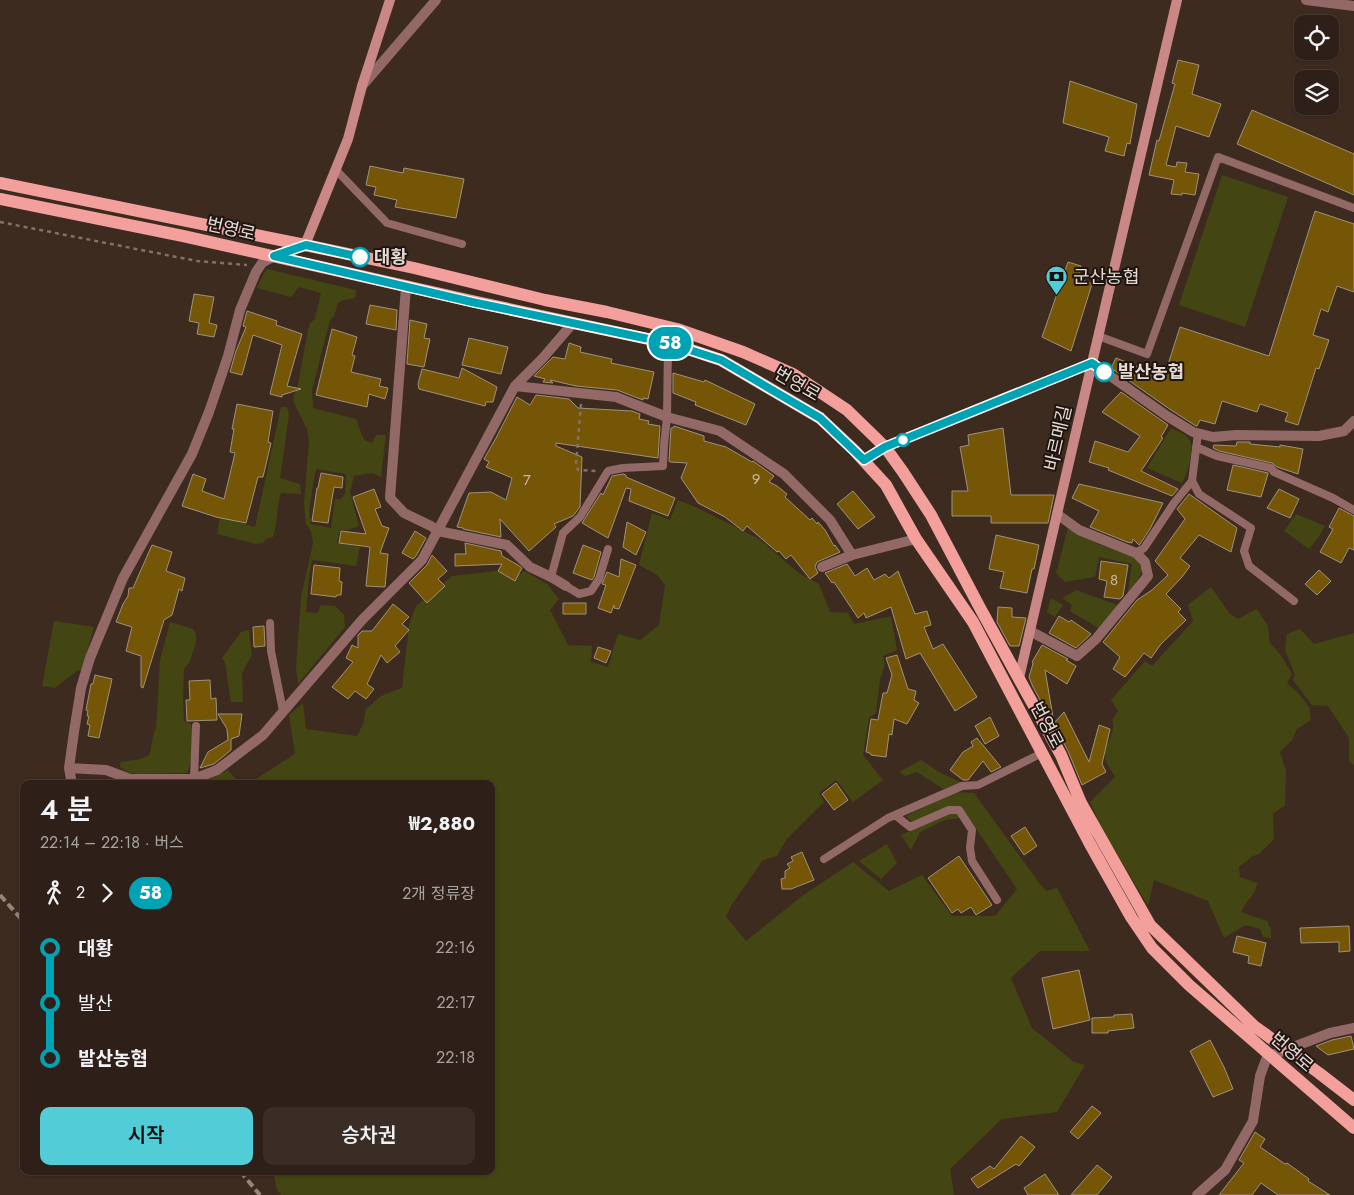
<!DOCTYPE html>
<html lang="ko">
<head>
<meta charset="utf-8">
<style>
  :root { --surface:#2e2018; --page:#3a2d25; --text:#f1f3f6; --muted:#a7a3a2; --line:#493e37; --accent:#52ccd6 }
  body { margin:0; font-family:Jost,"Noto Sans KR",sans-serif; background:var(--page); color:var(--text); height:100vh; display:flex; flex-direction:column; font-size:19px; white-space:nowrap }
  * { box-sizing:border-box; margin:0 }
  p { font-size:16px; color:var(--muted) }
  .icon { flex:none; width:28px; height:28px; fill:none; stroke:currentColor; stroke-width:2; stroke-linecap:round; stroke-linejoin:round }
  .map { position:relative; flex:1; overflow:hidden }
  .details { position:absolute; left:20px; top:780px; width:475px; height:395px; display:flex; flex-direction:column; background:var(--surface); border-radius:10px; box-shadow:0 1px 4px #0004,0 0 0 1px var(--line) }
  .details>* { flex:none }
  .badge { padding:0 10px; border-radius:16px; font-size:18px; line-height:32px }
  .tools { position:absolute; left:1294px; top:15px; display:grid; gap:10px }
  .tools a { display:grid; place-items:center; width:45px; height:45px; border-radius:10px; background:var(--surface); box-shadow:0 1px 4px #0004,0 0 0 1px var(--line); font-size:25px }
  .map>.badge { position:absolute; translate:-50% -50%; box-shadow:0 0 0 2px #fff }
  .legs { display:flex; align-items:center; gap:8px; height:55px; padding:0 20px; font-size:16px }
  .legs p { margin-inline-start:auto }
  .headline { display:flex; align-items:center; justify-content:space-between; height:85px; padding:0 20px }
  h1 { font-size:28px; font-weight:600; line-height:38px }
  .button { display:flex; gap:10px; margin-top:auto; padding:10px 20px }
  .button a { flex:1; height:58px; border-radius:10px; background:var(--accent); color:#111; font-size:20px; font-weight:600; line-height:58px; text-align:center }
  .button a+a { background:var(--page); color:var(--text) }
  ul { padding:0 20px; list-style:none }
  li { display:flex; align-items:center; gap:18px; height:55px; font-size:19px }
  li i { display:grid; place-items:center; width:8px; height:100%; margin:0 6px; background:currentColor }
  li i::after { content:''; width:12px; height:12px; margin:-6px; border:4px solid; border-radius:50%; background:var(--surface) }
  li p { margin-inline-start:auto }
  li:first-child i { background:linear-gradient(#0000 50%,currentColor 0) }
  li:last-child i { background:linear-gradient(currentColor 50%,#0000 0) }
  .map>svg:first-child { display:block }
  .green { fill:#434613; fill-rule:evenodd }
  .building { fill:#755506; stroke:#9e927d }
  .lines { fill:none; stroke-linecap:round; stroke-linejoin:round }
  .path { stroke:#817268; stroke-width:2.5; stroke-dasharray:4 4; stroke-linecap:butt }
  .lane { stroke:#926967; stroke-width:8 }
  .street { stroke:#926967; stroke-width:10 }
  .secondary { stroke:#c98886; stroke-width:10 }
  .primary { stroke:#f3a09d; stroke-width:12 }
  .rail { stroke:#94867d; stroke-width:4; stroke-dasharray:8 4; stroke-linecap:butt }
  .line-1-casing { stroke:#fff; stroke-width:11 }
  .line-1 { stroke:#00a3b4; stroke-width:8 }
  .stop-1-dot { fill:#fff; stroke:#00a3b4; stroke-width:2.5 }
  .labels { text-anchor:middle; stroke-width:4; stroke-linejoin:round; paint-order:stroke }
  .number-label { font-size:15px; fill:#c9b89f }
  .street-label { font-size:18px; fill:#e5d9d2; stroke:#1e1511 }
  .stop-label { font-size:18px; font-weight:bold; fill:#e5d9d2; stroke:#1e1511; text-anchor:start }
  .poi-label { font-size:18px; fill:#e5d9d2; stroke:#1e1511; text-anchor:start }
</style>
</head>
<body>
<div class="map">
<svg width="1354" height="1195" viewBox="0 0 1354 1195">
  <rect width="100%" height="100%" fill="#3d2b20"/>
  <path class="green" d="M1222,175L1288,197L1245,327L1179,305Z
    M267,269L356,290L355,298L343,300L338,303L334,316L330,320L312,390L313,408L356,419L364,440L372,443L376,435H386L381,477L372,473L354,476L350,492L359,526L348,530H340L337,543L360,547L356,566L312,560L309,576L306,612L318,613L320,605L335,606L344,615L345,627L298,684L296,669L301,597L313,543L311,531L306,524L304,504L309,441L307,429L294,403L293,396L297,390L308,330L310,323L315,319L321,293L299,287L291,297L257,288L262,277ZM317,469L345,474L346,476L345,493L341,499H335L331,528L311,524L309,511L315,472Z
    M281,407H287L289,415L280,478L300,484L301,494L281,493C276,507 278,522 273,537L266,539L263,543L256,544L217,534L220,517L255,527Z
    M1171,428C1177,431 1186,434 1189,439C1195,449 1188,473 1182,483L1147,468Z
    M678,500L698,508L759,539L800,574L819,584L830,612L848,613L854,624L891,616L897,650L883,656L885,665L880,679L876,713L869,718L863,755L883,780L853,802L836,780L819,793L824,802L786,840L777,856L763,860L731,906L726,917L746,941L802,896L853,862L889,891L922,875L952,916H995L1017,889L962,808L912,822L906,816L955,792L974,793L1040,884L1046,891L1057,888L1090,951H1040L1011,978L1032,1028L1074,1062L1085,1065L1057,1112L1002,1119L950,1169L954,1195H281L277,1190L273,1171H491V784H248L295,754L289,715L303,703L306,729L357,736L363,724L366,709L381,696L402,688L409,625L416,606L452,576L505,570L517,577L524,571L547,584L559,599L550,610L568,645L592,646L591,662L608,667L618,634L640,640L659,625L665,585L657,575L639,565L652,513L670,520Z
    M1296,514L1325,526L1318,538L1309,549L1284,531Z
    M1068,528L1098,544L1136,558L1143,570L1127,597L1132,564L1099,557L1095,577L1065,582L1056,573Z
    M1211,587L1230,614L1238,619L1257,609L1268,626L1270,643L1280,654L1292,674L1287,683L1299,694L1309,707L1311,720L1297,729L1292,740L1280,752L1286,771L1285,805L1273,814L1274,839L1259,854L1253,856L1239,867L1240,877L1257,883C1256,895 1245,902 1241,912L1267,921L1271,930V938L1263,937L1260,929L1245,925L1224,938L1208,901L1154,880L1148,906L1100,825L1090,802L1115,777C1112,771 1107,765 1105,759C1102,746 1117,734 1112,720L1118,711L1111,700L1145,661L1152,666L1193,621L1188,605Z
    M1077,590L1086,594L1121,606L1100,629L1070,611L1072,605L1062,598Z
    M1051,598L1063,605L1055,617L1047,612Z
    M54,621L94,627L82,670L77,671L55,688L42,686Z
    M170,622L193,629L196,634V643L189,663L184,669L183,698L184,721L191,724C193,740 194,758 187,773L139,774L130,773L120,767L121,762L141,759L149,755C153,746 151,737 156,728L160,660Z
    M1300,629L1314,644L1354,633V765L1349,761V738L1328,706L1312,705L1293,680L1295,675L1285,650L1287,634Z
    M249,630L252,655L246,665L242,674L243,702H231L225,662L222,658L241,632Z
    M921,760L939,772L962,783L943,789L917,772L905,776L899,772Z
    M228,770L240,784H200Z
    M948,814H957L960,818L945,820L920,832L911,850L901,835Z
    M887,844L897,863L881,879L859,861Z"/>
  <path class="building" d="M1178,60L1199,65L1192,94L1221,104L1209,137L1176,126L1166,165L1176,167L1177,162L1187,163L1185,172L1199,174L1195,195L1182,193V195L1171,194L1174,180L1149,175L1157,140L1159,141L1175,84L1172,83Z
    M1070,81L1137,104L1130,144L1127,143L1124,156L1105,151L1109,137L1063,123Z
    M1252,110L1354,154V195L1237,144Z
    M370,166L403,173L404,168L464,179L456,218L395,207L397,200L374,195L376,187L366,185Z
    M1315,211L1354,224V292L1337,286L1328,312L1321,309L1313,335L1329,340L1319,369L1316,368L1298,425L1285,421L1288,413L1260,404L1257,412L1222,401L1215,424L1200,420L1197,426H1196L1171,410L1111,368L1116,358L1164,377L1180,327L1269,356Z
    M1068,262L1081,266L1078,278L1092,284L1071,351L1042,337Z
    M194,294L214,297L209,323L217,325L214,337L197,334L199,323L189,321Z
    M370,305L397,310L396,330L366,324Z
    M247,311L277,321L276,325L302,334L287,386L301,389L282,395V397L270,394L282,345L253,335L242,375L230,372L236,351L246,327L243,326Z
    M410,320L427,324L424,338L430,339L424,367L407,364Z
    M332,329L357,337L352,355L355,356L351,372L381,379L379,386L388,388L385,399L369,394L367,407L316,395Z
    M469,338L508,347L501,374L462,365Z
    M569,343L581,347L580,352L612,359L611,363L654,372L648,399L643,398V400L617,390L576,386L550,380L553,383L543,382L545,379L534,376L553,357L565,359Z
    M462,368L497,387L493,402H486L485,406L419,389L418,384L422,369L459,378Z
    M673,373L704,382L705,380L755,404L746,425L695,405L696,402L673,393Z
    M1121,392L1168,425L1161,437L1163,438L1141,471L1178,489L1172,496L1108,470L1109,468L1089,462L1095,441L1128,452L1140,436L1102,412Z
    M536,395L569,399L578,408L632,411L640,414L639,419L649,421L648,424L660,426L658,458L556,443V446L582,457L580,507L573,516L554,524L556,527L529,551L500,519L501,537L463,529V528L457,527L469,493L491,492L506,500L512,478L486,467L489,462L484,459L496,438L517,397L530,405Z
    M237,404L273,411L268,442L271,443L263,477H258L246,523L216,517L182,506L193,474L206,479L202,491L224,499L235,453L230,452L234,429H232Z
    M674,426L704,436V441L726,447L752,462L753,461L774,476L769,482L777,486L787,494L785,497L810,520L812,518L817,524L818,522L825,530L834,546L835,545L840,552L817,562L815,567L818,573L810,579L791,555L786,559L779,551L777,552L747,526L743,531L725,517L698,503L681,478L687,463L670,462L669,461L671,428H673Z
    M1003,428L1011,495H1054L1048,523H991V516H952V491H968L960,447L969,445L968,435Z
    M1237,442H1250V444L1280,447V445L1303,449L1298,474L1277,467L1272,463L1219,451L1213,448L1214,445L1236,446Z
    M1233,465L1268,473V474L1261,497L1227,490Z
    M321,473L343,477L342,488L334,487L328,523L312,521L317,488H318Z
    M623,474L626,475V477L675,498L668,516L629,501L631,489L626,488L608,538L582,523L601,493L603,495L612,476Z
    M1079,484L1163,503L1150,529L1140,544L1139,545L1133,539L1132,543L1127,542L1090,527L1099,511L1072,498Z
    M374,489L381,507L375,509L382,526L389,528L380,553L388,554L385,587L366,586L370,547L339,543L341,531L366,534L353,497Z
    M1279,489L1299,499L1290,518L1267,508Z
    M853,491L875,517L858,529L837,504Z
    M1189,494L1237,528L1231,552L1199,535L1180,558L1190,566L1182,577L1166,594L1181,609L1178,612L1186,620L1161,644L1151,658L1144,653L1125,677L1113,669L1120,657L1103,642L1137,600L1152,590L1168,575L1155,561L1185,519L1177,509Z
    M1339,508L1354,516V550L1349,548L1341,563L1320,552L1333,529L1329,527Z
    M627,522L646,532L636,555L623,547Z
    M415,531L426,538L416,556L413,559L402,553Z
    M996,535L1039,545L1034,569H1032L1027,593L1000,588L1004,572L989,569Z
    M465,543L501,551L502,556L518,565L522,568L515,581L498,571L502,564L455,566V554H466Z
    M152,545L172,552L166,571L185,578L182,591L179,589L172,615L164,620L143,688L141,687V656L126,651L132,627L116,622L123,604L128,596L129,588H133Z
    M583,545L601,552L594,577L592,580L573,573Z
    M432,555L447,571L438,579L445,586L427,603L409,583L427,565Z
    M621,559L636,565L619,609L614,608V605L611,613L598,608L606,585L602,584L607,572L619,577Z
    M1101,561L1128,565L1123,596L1120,599L1104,597L1107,581L1099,579Z
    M847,564L855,576L867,568L874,580L885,574L889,578L898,571L915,614L927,611L931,625L924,627L933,649L943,644L977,697L955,711L920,653L906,659L891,607L866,618L864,613L858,618L834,582L832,583L825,573Z
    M314,565L340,568L339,581L342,582L341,595H337L336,597L311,594Z
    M1319,570L1331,581L1317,595L1305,584Z
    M563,603H586V614H563Z
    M393,604L409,617L402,624L409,630L395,646L400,652L387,663L381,655L367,684L374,689L366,699L355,691L348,699L332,687L353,662L346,658L352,645L358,648V635L362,631H372Z
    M998,607L1012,608V617L1026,618L1019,646H1010L997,622Z
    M1059,616L1069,622L1071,620L1091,634L1076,648L1049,633Z
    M264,626L265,646L254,647L253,627Z
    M1042,645L1068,659L1066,660L1076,666L1067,684L1045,670L1054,723L1064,712L1089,762L1099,725L1110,729L1102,764L1106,772L1082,785L1068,751L1033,687L1029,677L1032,667L1033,663L1032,662Z
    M598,647L611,651L606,663L594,658Z
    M897,655L908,689L916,691L914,700L919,703L907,724L894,719L892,735L889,734L886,757L871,755L870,753L866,752L871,719L878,720L883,693H887L892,675L886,658Z
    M95,675L112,679L99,738L88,736L90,725L87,724L89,716H87L88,711L86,710L91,684H93Z
    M210,680L211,699L216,698L217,720L187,721L186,700H190L189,681Z
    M218,714H242L239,736L231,739V750L214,764L200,768L208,752L228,740L227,729Z
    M990,717L999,736L985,744L975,726Z
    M977,738L1001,767L991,772L983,761L968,780H963L950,770L963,752L973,746L971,742Z
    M836,783L848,800L834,810L822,794Z
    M1025,827L1037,846L1024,855L1011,836Z
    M802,852L814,880L791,889H782L781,879L785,878V871L790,868L787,864L793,861L791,857Z
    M959,856L992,905L976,915L971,907L961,913L958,909L952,913L928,878Z
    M1349,926L1350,951L1339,952V942L1301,943L1300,928Z
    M1237,936L1266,943L1261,966L1248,963L1249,956L1233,952Z
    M1079,970L1090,1020L1053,1029L1042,978Z
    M1132,1014L1134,1028L1108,1031V1033H1092V1018L1114,1017V1015Z
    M1351,1036L1354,1049L1328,1055L1316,1046L1332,1040Z
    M1210,1040L1224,1067L1233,1089L1213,1097L1190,1051Z
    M1092,1106L1101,1113L1078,1139L1070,1132Z
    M1255,1132L1265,1139L1260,1147L1285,1164L1287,1163L1309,1179L1308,1181L1330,1195H1278L1261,1183L1252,1195H1219L1244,1163L1239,1160Z
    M1021,1136L1035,1147L1019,1166L1016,1164L978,1188L971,1179L990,1166L994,1169Z
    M1097,1165L1112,1177L1097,1195H1071Z
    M1045,1174L1059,1195H1028L1024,1188Z"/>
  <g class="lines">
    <path class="path" d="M0,222L197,261L247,265
      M581,404L576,464L578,470L596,471"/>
    <path class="lane" d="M336,170L387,223L462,244
      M1098,336L1147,354L1218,157L1354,208
      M1196,447L1217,456L1271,468L1274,472L1333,498L1354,510
      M1192,481L1199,494L1251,528L1244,551L1249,566L1294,601
      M1136,553L1144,548L1174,503L1192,481L1198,433
      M551,577L563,533L580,517L608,471L623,468L663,466L664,445L667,417L668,343
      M566,586L579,594L591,591L599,579L608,549
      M270,623L271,651L283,711
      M194,779L196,726
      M895,815L910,827L949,810H959L972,830L970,848L972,861L997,900
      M824,859L888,818L962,786L978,785L1042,753"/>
    <path class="street" d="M1306,0L1354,6
      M362,86L436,0
      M406,287L390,498L404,513L431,526L438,531L507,545L530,567L551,577L566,586
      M515,386L616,397L667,417L720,431L784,474L830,520L852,555
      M864,460L885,447L1092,363L1167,416L1193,432L1213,437L1236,435L1319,436L1344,431L1354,421
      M822,567L852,555L916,539
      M1030,631L1077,656L1096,639L1148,576L1145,562L1136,553L1079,530L1057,514
      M69,768L106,770L130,779H194L217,770L263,735L362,620L422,560L515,386L542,359L573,323
      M72,784L69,768L74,732L81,688L90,658L123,578L192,454L209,412L228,356L240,310L256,272L262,263L276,255L305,245
      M1197,1195L1225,1170L1253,1121L1260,1076L1267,1057L1330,1033L1354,1028"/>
    <path class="secondary" d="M305,245L348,139L362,86L390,0
      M1019,678L1092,363L1177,0"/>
    <path class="primary" d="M0,183L305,245L414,268L545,300L607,312L677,329L743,352L793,374L847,410L885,447L903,472L931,515L980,608L1061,755L1081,803L1150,925L1254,1026L1319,1073L1354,1100
      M0,199L183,236L472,301L676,345L721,360L820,418L854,450L886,485L916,539L973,622L1090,844L1131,917L1152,948L1189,985L1354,1128"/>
    <path class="rail" d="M0,895L24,922
      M240,1171L260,1195"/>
  </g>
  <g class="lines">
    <defs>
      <path id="line-1" d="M360,257L306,245L274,256L472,302L668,343L721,360L820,418L864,460L885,447L1092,363L1104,372"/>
    </defs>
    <use href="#line-1" class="line-1-casing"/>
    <use href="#line-1" class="line-1"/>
  </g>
  <defs>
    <symbol id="bank-pin" viewBox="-11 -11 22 30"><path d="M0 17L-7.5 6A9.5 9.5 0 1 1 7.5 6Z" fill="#52ccd6" stroke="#1e1511"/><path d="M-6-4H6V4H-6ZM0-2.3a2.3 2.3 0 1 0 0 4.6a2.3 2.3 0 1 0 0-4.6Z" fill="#111"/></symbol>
  </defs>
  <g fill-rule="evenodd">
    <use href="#bank-pin" x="1044" y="264" width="25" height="34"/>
  </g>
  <g class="stop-1-dot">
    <circle cx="360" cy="257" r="9"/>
    <circle cx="1104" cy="372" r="9"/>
    <circle cx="903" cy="440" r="6"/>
  </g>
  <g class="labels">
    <g class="number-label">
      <text x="756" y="484">9</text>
      <text x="527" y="485">7</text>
      <text x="1114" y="585">8</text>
    </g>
    <g class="street-label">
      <text transform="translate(231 229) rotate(13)" y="6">번영로</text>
      <text transform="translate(797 384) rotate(30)" y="6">번영로</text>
      <text transform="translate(1058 438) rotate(-77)" y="6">바르메길</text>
      <text transform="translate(1047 725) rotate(62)" y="6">번영로</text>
      <text transform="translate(1292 1052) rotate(41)" y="6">번영로</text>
    </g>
    <g class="stop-label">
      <text x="374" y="263">대황</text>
      <text x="1118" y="378">발산농협</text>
    </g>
    <g class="poi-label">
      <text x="1073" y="283">군산농협</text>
    </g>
  </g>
</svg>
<div class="tools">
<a><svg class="icon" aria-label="locate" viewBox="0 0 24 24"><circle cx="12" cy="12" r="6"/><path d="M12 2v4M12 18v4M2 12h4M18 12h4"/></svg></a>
<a><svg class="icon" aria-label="layers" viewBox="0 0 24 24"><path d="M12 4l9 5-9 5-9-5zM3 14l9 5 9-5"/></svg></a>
</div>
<b class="badge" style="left:670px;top:343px;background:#00a3b4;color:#fff">58</b>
<section class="details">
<div class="headline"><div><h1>4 분</h1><p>22:14 – 22:18 · 버스</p></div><b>₩2,880</b></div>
<div class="legs"><svg class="icon" aria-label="walk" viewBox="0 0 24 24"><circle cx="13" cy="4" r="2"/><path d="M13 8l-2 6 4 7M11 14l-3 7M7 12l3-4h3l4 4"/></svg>2<svg class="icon" aria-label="forward" viewBox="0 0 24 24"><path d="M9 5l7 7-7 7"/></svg><b class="badge" style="background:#00a3b4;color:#fff">58</b><p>2개 정류장</p></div>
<ul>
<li><i style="color:#00a3b4"></i><b>대황</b><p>22:16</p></li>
<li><i style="color:#00a3b4"></i><span>발산</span><p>22:17</p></li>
<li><i style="color:#00a3b4"></i><b>발산농협</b><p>22:18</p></li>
</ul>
<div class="button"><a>시작</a><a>승차권</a></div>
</section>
</div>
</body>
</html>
